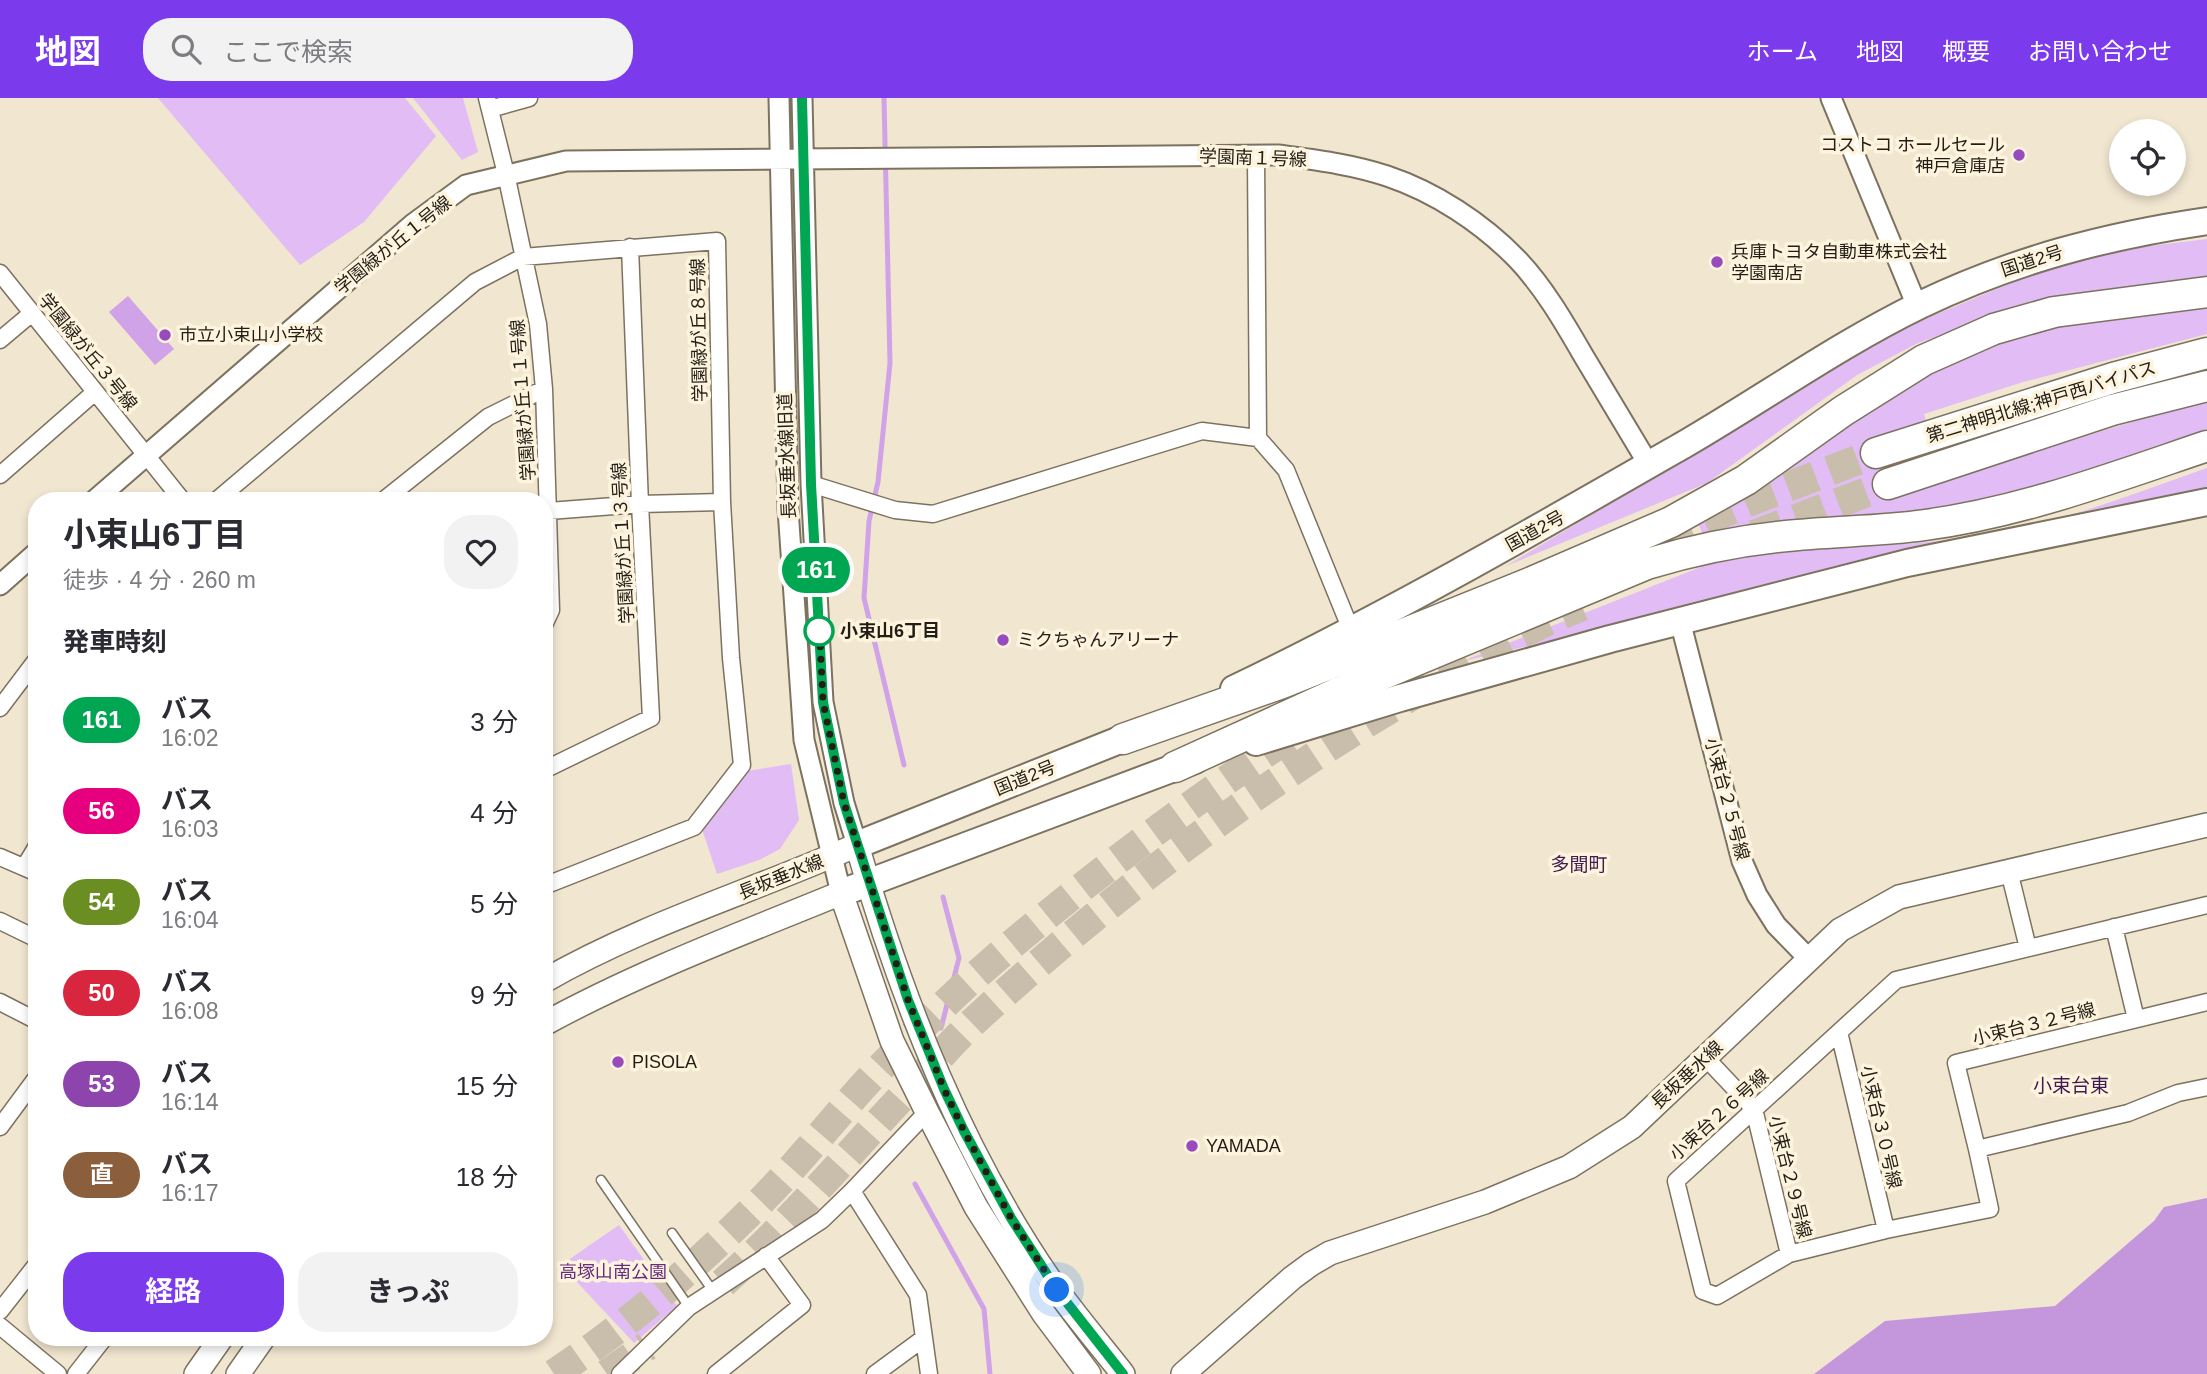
<!DOCTYPE html>
<html lang="ja">
<head>
<meta charset="utf-8">
<style>
  :root { --surface:#fff; --page:#f2f2f3; --text:#2b2b33; --muted:#7c7c81; --accent:#7c3aed }
  body { margin:0; font-family:Helvetica,"Noto Sans JP",sans-serif; background:var(--page); color:var(--text); height:100vh; display:flex; flex-direction:column; font-size:26px; white-space:nowrap }
  * { box-sizing:border-box; margin:0 }
  p { font-size:23px; color:var(--muted) }
  .icon { flex:none; width:38px; height:38px; fill:none; stroke:currentColor; stroke-width:2; stroke-linecap:round; stroke-linejoin:round }
  .map { position:relative; flex:1; overflow:hidden }
  .sheet { position:absolute; left:28px; top:394px; width:525px; height:854px; display:flex; flex-direction:column; background:var(--surface); border-radius:28px; box-shadow:0 4px 10px #0003 }
  .sheet>* { flex:none }
  .badge { padding:0 14px; border-radius:23px; font-size:24px; line-height:46px }
  .tools { position:absolute; left:2109px; top:21px; display:grid; gap:14px }
  .tools a { display:grid; place-items:center; width:77px; height:77px; border-radius:50%; background:var(--surface); box-shadow:0 4px 10px #0003; font-size:35px }
  .you { position:absolute; width:35px; height:35px; margin:-18px; border:5px solid #fff; border-radius:50%; background:#1a73e8; box-shadow:0 0 0 10px #1a73e833 }
  .map>.badge { position:absolute; translate:-50% -50%; box-shadow:0 0 0 4px #fff }
  h2 { padding:0 35px; font-size:26px; line-height:63px }
  .round { display:grid; place-items:center; flex:none; width:74px; height:74px; border-radius:28px; background:var(--page) }
  .summary { display:flex; align-items:center; justify-content:space-between; height:119px; padding:0 35px }
  h1 { font-size:33px; font-weight:700; line-height:52px }
  .cta { display:flex; gap:14px; margin-top:auto; padding:14px 35px }
  .cta a { flex:1; height:80px; border-radius:28px; background:var(--accent); color:#fff; font-size:28px; font-weight:700; line-height:80px; text-align:center }
  .cta a+a { background:var(--page); color:var(--text) }
  ul { padding:0; list-style:none }
  li { display:flex; align-items:center; gap:21px; height:91px; padding:0 35px }
  li div { flex:1 }
  li b { display:block; font-size:26px }
  li em { font-style:normal }
  li .badge { min-width:77px; font-weight:700; text-align:center }
  header { display:flex; align-items:center; gap:42px; box-sizing:border-box; height:98px; padding:0 35px; background:var(--accent); color:#fff }
  header strong { font-size:33px }
  nav { display:flex; gap:38px; margin-inline-start:auto; font-size:24px }
  .search { width:490px; height:63px; background:var(--page); display:flex; align-items:center; gap:18px; box-sizing:border-box; padding:0 24px; border-radius:28px; color:var(--muted); font-size:26px }
  .map>svg:first-child { display:block }
  .green { fill:#e1bcf5 }
  .forest { fill:#c497dc }
  .water { fill:#d0a2e8 }
  .lines { fill:none; stroke-linecap:round; stroke-linejoin:round }
  .stream { stroke:#d0a2e8; stroke-width:5 }
  .motorway-tunnel { stroke:#c8beab; stroke-width:30; stroke-dasharray:30 15; stroke-linecap:butt }
  .service-casing { stroke:#7c725f; stroke-width:11 }
  .minor-casing { stroke:#7c725f; stroke-width:19 }
  .tertiary-casing { stroke:#7c725f; stroke-width:23 }
  .secondary-casing { stroke:#7c725f; stroke-width:26 }
  .trunk-casing { stroke:#7c725f; stroke-width:30 }
  .motorway-casing { stroke:#7c725f; stroke-width:33 }
  .service { stroke:#fff; stroke-width:8 }
  .minor { stroke:#fff; stroke-width:16 }
  .tertiary { stroke:#fff; stroke-width:19 }
  .secondary { stroke:#fff; stroke-width:23 }
  .trunk { stroke:#fff; stroke-width:26 }
  .motorway { stroke:#fff; stroke-width:30 }
  .line-casing { stroke:#fff; stroke-width:16 }
  .line { stroke:#00a651; stroke-width:10 }
  .walk { stroke:#221e16; stroke-width:7; stroke-dasharray:0 12.6 }
  .poi-dot { fill:#984bbc; stroke:#fef4de; stroke-width:2.5 }
  .stop-dot { fill:#fff; stroke:#00a651; stroke-width:3.5 }
  .labels { text-anchor:middle; stroke-width:7; stroke-linejoin:round; paint-order:stroke }
  .poi-label { font-size:18px; fill:#221e16; stroke:#fef4de; text-anchor:start }
  .street-label { font-size:18px; fill:#221e16; stroke:#fef4de }
  .stop-label { font-size:18px; font-weight:bold; fill:#221e16; stroke:#fef4de; text-anchor:start }
  .park-label { font-size:18px; fill:#652d7f; stroke:#fef4de }
  .neighbourhood-label { font-size:19px; fill:#401b51; stroke:#fef4de }
</style>
</head>
<body>
<header>
<strong>地図</strong>
<div class="search"><svg class="icon" aria-label="search" viewBox="0 0 24 24"><circle cx="10" cy="10" r="6"/><path d="M15 15l6 6"/></svg>ここで検索</div>
<nav><a>ホーム</a><a>地図</a><a>概要</a><a>お問い合わせ</a></nav>
</header>
<div class="map">
<svg width="2207" height="1276" viewBox="0 0 2207 1276">
  <rect width="100%" height="100%" fill="#f1e6d0"/>
  <path class="green" d="M158,0H405L436,38L364,124L300,167Z
    M413,0H463L478,54L462,62Z
    M2207,141V182L2076,196L2002,214L1916,246L1857,277L1707,385L1506,468L1901,231L2045,171L2133,150Z
    M2207,208V236L2023,284L1924,316L1926,323L1872,344L1891,397L2165,314L2207,305V338L1976,409L1704,439L1697,423L1914,279L2010,239L2065,224Z
    M2207,370V393L1463,563L1721,461L1752,453C1837,449 1924,449 2008,433C2076,419 2141,393 2207,370Z
    M791,666L799,722L780,751L759,762L717,776L702,731L747,673Z
    M619,1127L677,1208L634,1245L561,1167Z"/>
  <path class="forest" d="M2207,1100V1276H1814L1885,1223L2055,1208L2154,1123L2164,1109Z"/>
  <path class="water" d="M128,198L174,251L155,267L109,214Z"/>
  <g class="lines">
    <path class="stream" d="M884,0L890,265L878,384L869,423L864,500L904,667
      M941,930L959,860L943,799
      M915,1086L984,1211L990,1276"/>
    <path class="motorway-tunnel" d="M1754,437L1888,386
      M1663,441L1748,404L1876,355
      M723,1185C793,1122 853,1050 919,981C936,963 953,943 972,925C1103,804 1248,696 1401,604C1459,569 1519,533 1582,508
      M554,1276C631,1225 700,1165 765,1099C808,1055 845,1005 889,961C917,934 944,906 973,880C1075,790 1185,709 1298,633
      M607,1276L647,1248"/>
    <defs>
      <path id="service" d="M601,1082L689,1209
        M672,1135L713,1193"/>
      <path id="minor" d="M487,0L506,76L538,226L544,291L551,512L544,527
        M490,11L529,0
        M1256,58L1258,340L1286,372L1351,532
        M0,175L182,402
        M0,242L32,215
        M0,377L95,294
        M811,386L895,412L933,416L1202,333L1258,340
        M217,402L475,184L523,159L717,143L722,404L731,560L742,667L694,729L544,788
        M384,402L488,319L544,291
        M544,416L549,413L640,406L722,404
        M0,610L37,561
        M544,672L651,620L640,406L630,149
        M0,759L37,775
        M25,768L37,748
        M2009,773L2028,850
        M2207,807L1896,882L1676,1083L1703,1193L1717,1198L1789,1156L1886,1132L1990,1111L1977,1051L2128,1015L2178,995L2207,989
        M0,823L37,841
        M2114,829L2136,921
        M0,904L37,923
        M1839,934L1886,1132
        M1705,959L1754,1011L1789,1156
        M0,1029L37,979
        M1977,1051L1956,965L2207,904
        M852,1093L918,1197L929,1276
        M0,1213L37,1166
        M0,1228L58,1276
        M76,1276L105,1239
        M620,1276L689,1209L822,1122L852,1093L927,1014
        M716,1276L802,1207L766,1158
        M875,1276L924,1240"/>
      <path id="tertiary" d="M779,0L788,411L804,642L841,795
        M802,0L811,386L823,604L844,705L857,747
        M1831,0L1917,208
        M95,402L413,126L466,87L566,63L1278,57C1315,62 1351,66 1387,78C1435,94 1482,125 1517,161C1543,188 1564,224 1583,257C1605,293 1627,330 1649,367
        M0,487L37,454
        M1680,523L1742,763L1757,797L1776,827L1809,861"/>
      <path id="secondary" d="M544,883C643,826 754,793 857,747C902,903 963,1059 1057,1192C1078,1221 1101,1248 1123,1276
        M544,926C639,874 741,836 841,795L892,943L927,1014L976,1109L1044,1216L1089,1276
        M196,1276L222,1239
        M238,1276L264,1239
        M1183,1276L1292,1180L1311,1166L1330,1155L1485,1104L1569,1069L1632,1029L1840,832L1899,799L2207,727"/>
      <path id="trunk" d="M1234,591C1388,517 1537,431 1685,346C1764,300 1838,247 1920,207C2014,162 2105,138 2207,123
        M1256,644L1400,600L1610,541L1907,465L2207,404
        M857,747L1142,633
        M841,795L1195,662"/>
      <path id="motorway" d="M1876,355L2113,280L2207,255
        M1888,386L2112,312L2207,288
        M1123,641L1282,585L1532,484L1671,424L1746,382L1843,313L1924,262L1994,231L2054,214L2207,194
        M1175,669L1340,594L1647,466C1696,451 1747,441 1798,437C1840,433 1883,433 1925,427C2022,414 2115,379 2207,348"/>
    </defs>
    <use href="#service" class="service-casing"/>
    <use href="#minor" class="minor-casing"/>
    <use href="#tertiary" class="tertiary-casing"/>
    <use href="#secondary" class="secondary-casing"/>
    <use href="#trunk" class="trunk-casing"/>
    <use href="#motorway" class="motorway-casing"/>
    <use href="#service" class="service"/>
    <use href="#minor" class="minor"/>
    <use href="#tertiary" class="tertiary"/>
    <use href="#secondary" class="secondary"/>
    <use href="#trunk" class="trunk"/>
    <use href="#motorway" class="motorway"/>
  </g>
  <g class="lines">
    <defs>
      <path id="line" d="M802,0L811,386L823,604L844,705L908,902L944,991L964,1033L1011,1120L1057,1192L1123,1276"/>
    </defs>
    <use href="#line" class="line-casing"/>
    <use href="#line" class="line"/>
    <path class="walk" d="M819,533V522L823,604L844,705L908,902L944,991L964,1033L1011,1120L1057,1192"/>
  </g>
  <g class="poi-dot">
    <circle cx="2019" cy="57" r="7"/>
    <circle cx="1717" cy="164" r="7"/>
    <circle cx="165" cy="237" r="7"/>
    <circle cx="1003" cy="542" r="7"/>
    <circle cx="618" cy="964" r="7"/>
    <circle cx="1192" cy="1048" r="7"/>
  </g>
  <circle class="stop-dot" cx="819" cy="533" r="14"/>
  <g class="labels">
    <g class="poi-label">
      <text x="2005" y="53" text-anchor="end">コストコ ホールセール<tspan x="2005" dy="21">神戸倉庫店</tspan></text>
      <text x="1731" y="160">兵庫トヨタ自動車株式会社<tspan x="1731" dy="21">学園南店</tspan></text>
      <text x="179" y="243">市立小束山小学校</text>
      <text x="1017" y="548">ミクちゃんアリーナ</text>
      <text x="632" y="970">PISOLA</text>
      <text x="1206" y="1054">YAMADA</text>
    </g>
    <g class="street-label">
      <text transform="translate(1253 60) rotate(2)" y="6">学園南１号線</text>
      <text transform="translate(393 147) rotate(-39)" y="6">学園緑が丘１号線</text>
      <text transform="translate(2032 163) rotate(-18)" y="6">国道2号</text>
      <text transform="translate(699 232) rotate(-91)" y="6">学園緑が丘８号線</text>
      <text transform="translate(88 254) rotate(51)" y="6">学園緑が丘３号線</text>
      <text transform="translate(523 302) rotate(-94)" y="6">学園緑が丘１１号線</text>
      <text transform="translate(2041 304) rotate(-17)" y="6">第二神明北線;神戸西バイパス</text>
      <text transform="translate(787 358) rotate(-92)" y="6">長坂垂水線旧道</text>
      <text transform="translate(1535 433) rotate(-29)" y="6">国道2号</text>
      <text transform="translate(623 445) rotate(-93)" y="6">学園緑が丘１３号線</text>
      <text transform="translate(1025 680) rotate(-22)" y="6">国道2号</text>
      <text transform="translate(1727 701) rotate(75)" y="6">小束台２５号線</text>
      <text transform="translate(781 779) rotate(-22)" y="6">長坂垂水線</text>
      <text transform="translate(2034 926) rotate(-14)" y="6">小束台３２号線</text>
      <text transform="translate(1687 977) rotate(-43)" y="6">長坂垂水線</text>
      <text transform="translate(1719 1017) rotate(-42)" y="6">小束台２６号線</text>
      <text transform="translate(1881 1029) rotate(77)" y="6">小束台３０号線</text>
      <text transform="translate(1790 1079) rotate(76)" y="6">小束台２９号線</text>
    </g>
    <g class="stop-label">
      <text x="840" y="539">小束山6丁目</text>
    </g>
    <g class="park-label">
      <text x="613" y="1180">高塚山南公園</text>
    </g>
    <g class="neighbourhood-label">
      <text x="1579" y="773">多聞町</text>
      <text x="2071" y="994">小束台東</text>
    </g>
  </g>
</svg>
<div class="tools">
<a><svg class="icon" aria-label="locate" viewBox="0 0 24 24"><circle cx="12" cy="12" r="6"/><path d="M12 2v4M12 18v4M2 12h4M18 12h4"/></svg></a>
</div>
<div class="you" style="left:1057px;top:1192px"></div>
<b class="badge" style="left:816px;top:472px;background:#00a651;color:#fff">161</b>
<section class="sheet">
<div class="summary"><div><h1>小束山6丁目</h1><p>徒歩 · 4 分 · 260 m</p></div><a class="round"><svg class="icon" aria-label="heart" viewBox="0 0 24 24"><path d="M12 20l-8-8c-3-5 5-10 8-4 3-6 11-1 8 4z"/></svg></a></div>
<h2>発車時刻</h2>
<ul>
<li><span class="badge" style="background:#00a651;color:#fff">161</span><div><b>バス</b><p>16:02</p></div><em>3 分</em></li>
<li><span class="badge" style="background:#e6007e;color:#fff">56</span><div><b>バス</b><p>16:03</p></div><em>4 分</em></li>
<li><span class="badge" style="background:#6b8e23;color:#fff">54</span><div><b>バス</b><p>16:04</p></div><em>5 分</em></li>
<li><span class="badge" style="background:#d7263d;color:#fff">50</span><div><b>バス</b><p>16:08</p></div><em>9 分</em></li>
<li><span class="badge" style="background:#8e44ad;color:#fff">53</span><div><b>バス</b><p>16:14</p></div><em>15 分</em></li>
<li><span class="badge" style="background:#8b5e3c;color:#fff">直</span><div><b>バス</b><p>16:17</p></div><em>18 分</em></li>
</ul>
<div class="cta"><a>経路</a><a>きっぷ</a></div>
</section>
</div>
</body>
</html>
